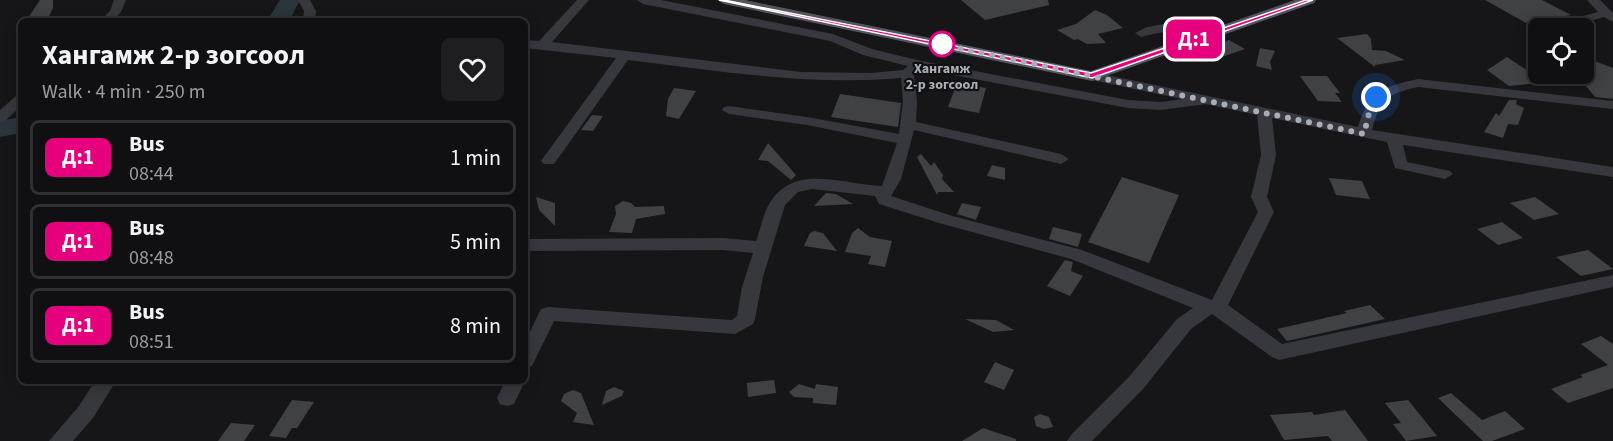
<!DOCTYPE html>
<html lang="en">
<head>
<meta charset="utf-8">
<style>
  :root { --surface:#101012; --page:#1e1e20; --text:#f1f3f6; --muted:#9c9d9f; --line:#303032 }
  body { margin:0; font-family:"Source Sans 3",sans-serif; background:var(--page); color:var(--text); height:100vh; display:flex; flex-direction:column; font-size:22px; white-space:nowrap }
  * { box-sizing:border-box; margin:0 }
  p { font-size:20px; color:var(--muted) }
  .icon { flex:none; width:33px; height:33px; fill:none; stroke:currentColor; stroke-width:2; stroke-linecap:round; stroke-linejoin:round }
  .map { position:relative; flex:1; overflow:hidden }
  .details { position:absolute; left:18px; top:18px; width:510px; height:366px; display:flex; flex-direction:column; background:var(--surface); border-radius:9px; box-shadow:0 3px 15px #0003,0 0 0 2px var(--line) }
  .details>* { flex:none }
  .badge { padding:0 12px; border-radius:9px; font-size:21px; line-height:39px }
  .tools { position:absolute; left:1528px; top:18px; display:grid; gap:12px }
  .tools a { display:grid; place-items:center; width:66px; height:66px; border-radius:9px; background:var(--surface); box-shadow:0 3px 15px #0003,0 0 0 2px var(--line); font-size:30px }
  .you { position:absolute; width:30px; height:30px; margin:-15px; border:4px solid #fff; border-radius:50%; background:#1a73e8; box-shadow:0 0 0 9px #1a73e833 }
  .map>.badge { position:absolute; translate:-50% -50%; box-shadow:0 0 0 3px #fff }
  .round { display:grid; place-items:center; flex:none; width:63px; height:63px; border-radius:9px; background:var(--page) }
  .headline { display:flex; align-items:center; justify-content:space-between; height:102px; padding:0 24px }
  h1 { font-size:28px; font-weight:700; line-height:45px }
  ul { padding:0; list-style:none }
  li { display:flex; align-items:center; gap:18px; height:75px; margin:0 12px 9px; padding:0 12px; border:3px solid var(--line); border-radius:9px }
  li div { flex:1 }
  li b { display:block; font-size:22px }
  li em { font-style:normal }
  li .badge { min-width:66px; font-weight:700; text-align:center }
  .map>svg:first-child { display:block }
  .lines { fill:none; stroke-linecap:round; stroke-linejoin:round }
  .river { fill:#2c353c; fill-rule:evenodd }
  .building { fill:#404145 }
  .minor { fill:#37383d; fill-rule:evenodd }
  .major { fill:#53555c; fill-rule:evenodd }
  .line { fill:#e6007e; stroke:#fff; stroke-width:1.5 }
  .walk { stroke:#a8adb8; stroke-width:6; stroke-dasharray:0 10.8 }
  .stop-dot { fill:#fff; stroke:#e6007e; stroke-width:3 }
  .labels { text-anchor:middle; stroke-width:4.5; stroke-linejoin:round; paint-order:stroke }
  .far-stop-label { font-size:14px; font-weight:bold; fill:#a8adb8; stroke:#111113 }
</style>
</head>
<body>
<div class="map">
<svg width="1613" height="441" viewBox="0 0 1613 441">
  <rect width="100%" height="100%" fill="#161618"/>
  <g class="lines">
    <path class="river" d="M280,0H300L289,21H267Z
      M21,117V133L0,137V121Z"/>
  </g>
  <path class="building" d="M40,0H53V8L49,16L28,18Z
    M961,0H1048L1049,5L985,20Z
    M1485,0H1542L1571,15L1526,23Z
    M1095,10L1107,15L1123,28L1098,34L1106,43L1087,44L1078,39L1074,40L1057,30L1076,24Z
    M1367,34L1371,39L1372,50L1386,51L1405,60L1375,65V67L1337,38Z
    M1229,40L1245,49L1216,59L1202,50Z
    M1260,48L1275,51L1270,62L1272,70L1256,66Z
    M1507,57L1525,69L1540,83L1509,86L1487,70Z
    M1584,57L1613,68V99L1595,97L1576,74H1584Z
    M1300,76H1327L1340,93H1335L1342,102L1318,101Z
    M957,83L986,88L979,113L948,107Z
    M674,88L696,91L679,119L666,116L668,99Z
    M840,94L901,103L898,127L831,117Z
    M1509,100H1517L1516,104L1524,108L1518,125L1508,124L1503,138L1484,132L1496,113L1499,116Z
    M592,115L603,116L593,131L581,130Z
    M768,143L796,175L791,180L768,161L758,160Z
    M921,154L931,166L934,162L943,175L942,179L954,192H938L937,195L917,157Z
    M992,165L1005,168V180L987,176Z
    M1122,177L1179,195L1149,263L1088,242Z
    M1329,178L1362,181L1370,199L1336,195Z
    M826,193L836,194L853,204L814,206Z
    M536,197L555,203V226L539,210Z
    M1535,197L1559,214L1534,220L1510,203Z
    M623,201L631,203L635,207L664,206L665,214L636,219L632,233L609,232L616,214L615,206Z
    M962,203L981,207L976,220L957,214Z
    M1502,222L1523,238L1498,245L1477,229Z
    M1053,227L1082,234L1078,247L1049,239Z
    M858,228L870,237L892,241L885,267L868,264L871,256L845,252L852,233Z
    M814,231L823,233L837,251L804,246L810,233Z
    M1588,250L1613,269L1581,276L1556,257Z
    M1065,260L1073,262L1071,271L1083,276L1070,296L1047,286Z
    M1370,305L1385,319L1287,341L1277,329L1347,313L1344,311Z
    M965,319L996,320L1014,330L993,332Z
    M1601,336L1613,344V388L1568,403L1551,389L1583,377L1580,375L1608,365L1581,344Z
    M995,362L1014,370L1004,390L984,382Z
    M774,380L776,393L748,397L747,383Z
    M799,384L815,389L816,384L838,387L836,405L813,403V398L794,397L789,392Z
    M614,387L624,391L622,396L602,405L606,391Z
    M573,390L581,393L594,425L573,422L577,413L561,401L564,394Z
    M1451,393L1482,420L1505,411L1525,429L1492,441H1483L1438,398Z
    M292,400L314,402L297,428H292L286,438L269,436Z
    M1408,400L1417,411L1437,436L1406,441L1393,424L1401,423L1385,403Z
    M1345,410L1368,441H1332L1328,436L1284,440L1270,415L1312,412L1314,415Z
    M1040,414L1049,417L1053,427L1044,429L1036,426L1034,417Z
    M231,423L255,425L244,441H218Z
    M983,428L1016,439V441H962Z"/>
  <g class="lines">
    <path class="minor" d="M114,0H126L121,12L113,21H100L110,11Z
      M298,0H310L316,11L315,21H303L304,11Z
      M577,0H589L552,42L801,72L871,73L903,70L908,66L863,55L830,41L643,4L637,0H661L833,34L872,49L917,60L1128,100L1161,102L1182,99L1092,80L1085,76L1092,72L1358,127C1369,90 1383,87 1418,79L1613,101V109L1418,87C1387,94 1380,99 1372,130L1613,167V177L1403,145L1407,162L1450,171L1453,174L1445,179L1395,168L1387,142L1272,118L1276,155L1267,197L1274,212L1228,305L1282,344L1613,275V287L1279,360L1272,357L1212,314L1191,329L1143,389L1092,441H1067L1071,435L1129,377L1177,319L1193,308L1071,259L939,223L879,204L875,196L812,189L798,192L785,205L763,277L755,319L753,324L735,334L554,321L532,366L525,369V342L541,309L548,307L732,320L737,316L742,287L753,253L723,250L525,251V239L723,238L756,241C760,231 762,220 766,210C790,160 840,185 882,186L897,143L807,125L729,114L722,110L724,107L729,106L807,117L899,134L903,101L901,78C809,86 719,71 628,60L554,164H544L541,161L549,150L616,58L525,48V40L539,41ZM921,69L1128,108L1161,110L1206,104L1257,115L1261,155L1251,197L1258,212L1212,300L1082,250L949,215L891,196L901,179L914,130L1061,164L1069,159L1061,154L916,122L917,101L914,75Z
      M1587,0H1600L1613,13V22L1604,17L1565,28H1547L1549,25L1598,12Z
      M1176,22L1216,29L1218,32L1212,36C1186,30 1167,30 1141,37L1135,33L1147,27Z
      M21,95V106L5,121L0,122V110L16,96Z
      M95,381H116L93,418L73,441H49L79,406Z
      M505,381H525L514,404L507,406L500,404L497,398Z"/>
    <path class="major" d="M717,0H745L1091,71L1295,0H1316L1314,3L1092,81L724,4Z"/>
  </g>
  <path class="line" d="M719,0H724L1091,73L1306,0H1313L1092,78Z"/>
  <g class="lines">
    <path class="walk" d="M942,44L930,42L1364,134L1370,109L1376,97"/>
  </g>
  <circle class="stop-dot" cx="942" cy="44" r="12"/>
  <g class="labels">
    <g class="far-stop-label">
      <text x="942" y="73">Хангамж<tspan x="942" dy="16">2-р зогсоол</tspan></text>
    </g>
  </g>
</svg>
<div class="tools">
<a><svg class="icon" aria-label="locate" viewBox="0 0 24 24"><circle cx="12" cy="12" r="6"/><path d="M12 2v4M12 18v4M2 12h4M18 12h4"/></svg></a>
</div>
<div class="you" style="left:1376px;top:97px"></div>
<b class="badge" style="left:1194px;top:39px;background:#e6007e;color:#fff">Д:1</b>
<section class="details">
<div class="headline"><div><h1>Хангамж 2-р зогсоол</h1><p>Walk · 4 min · 250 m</p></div><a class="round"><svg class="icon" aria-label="heart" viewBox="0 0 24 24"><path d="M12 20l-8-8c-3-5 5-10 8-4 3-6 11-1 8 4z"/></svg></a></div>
<ul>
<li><span class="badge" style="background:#e6007e;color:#fff">Д:1</span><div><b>Bus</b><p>08:44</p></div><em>1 min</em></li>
<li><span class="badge" style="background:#e6007e;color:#fff">Д:1</span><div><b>Bus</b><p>08:48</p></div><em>5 min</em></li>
<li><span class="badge" style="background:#e6007e;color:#fff">Д:1</span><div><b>Bus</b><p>08:51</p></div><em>8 min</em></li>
</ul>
</section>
</div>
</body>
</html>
